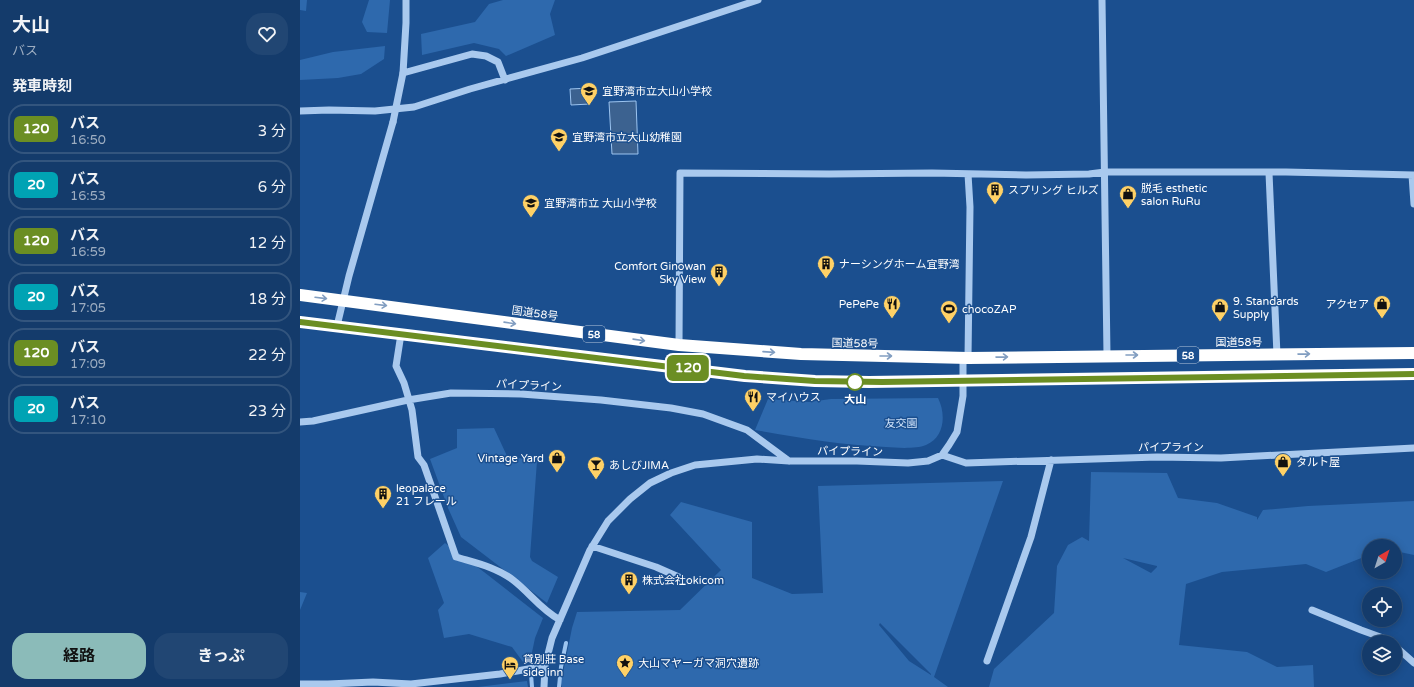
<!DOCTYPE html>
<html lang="ja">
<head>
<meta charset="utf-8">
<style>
  :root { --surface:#143b6b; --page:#214673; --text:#f1f3f6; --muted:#9dadc1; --line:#33557e; --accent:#8bbbb9 }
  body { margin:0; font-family:"Varela Round","Noto Sans JP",sans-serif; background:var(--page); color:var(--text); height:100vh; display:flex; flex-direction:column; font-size:15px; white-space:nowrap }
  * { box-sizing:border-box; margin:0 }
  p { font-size:13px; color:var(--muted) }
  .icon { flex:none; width:22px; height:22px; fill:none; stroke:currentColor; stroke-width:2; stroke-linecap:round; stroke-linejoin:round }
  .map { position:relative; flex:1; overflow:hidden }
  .panel { display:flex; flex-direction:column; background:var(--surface); width:300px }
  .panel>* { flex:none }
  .badge { padding:0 8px; border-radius:6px; font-size:14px; line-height:26px }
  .needle { width:26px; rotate:39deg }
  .fabs { position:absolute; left:1062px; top:539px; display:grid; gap:8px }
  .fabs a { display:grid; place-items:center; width:40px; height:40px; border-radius:50%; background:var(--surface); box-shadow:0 2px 10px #0003,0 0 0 1px var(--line); font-size:20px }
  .map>.badge { position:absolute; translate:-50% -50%; box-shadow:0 0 0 2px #fff }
  h2 { padding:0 12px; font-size:15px; line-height:36px }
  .round { display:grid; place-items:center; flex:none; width:42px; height:42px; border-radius:16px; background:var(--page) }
  .overview { display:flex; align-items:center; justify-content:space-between; height:68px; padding:0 12px }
  h1 { font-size:19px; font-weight:700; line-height:30px }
  .cta { display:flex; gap:8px; margin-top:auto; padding:8px 12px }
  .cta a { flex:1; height:46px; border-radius:16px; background:var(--accent); color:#111; font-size:16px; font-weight:700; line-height:46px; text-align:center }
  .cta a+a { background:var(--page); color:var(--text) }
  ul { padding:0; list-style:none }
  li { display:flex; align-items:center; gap:12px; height:50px; margin:0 8px 6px; padding:0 4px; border:2px solid var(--line); border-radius:16px }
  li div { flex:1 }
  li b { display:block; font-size:15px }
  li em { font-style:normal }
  li .badge { min-width:44px; font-weight:700; text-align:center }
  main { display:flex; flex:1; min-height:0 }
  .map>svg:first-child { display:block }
  .green { fill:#2e69ad; fill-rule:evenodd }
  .water { fill:#3c6290; stroke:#9cc4f0 }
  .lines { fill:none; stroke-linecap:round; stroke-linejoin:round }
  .stream { stroke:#9cc4f0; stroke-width:4 }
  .minor { stroke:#a9c9ee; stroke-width:7 }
  .highway { stroke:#fff; stroke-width:12 }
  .minor-bridge { stroke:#a9c9ee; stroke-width:7 }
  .oneway { stroke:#829ec1 }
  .line-casing { stroke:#fff; stroke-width:9 }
  .line { stroke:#6b8e23; stroke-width:6 }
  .stop-dot { fill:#fff; stroke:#6b8e23; stroke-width:2 }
  .labels { text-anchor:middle; stroke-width:3; stroke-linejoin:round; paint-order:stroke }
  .shield { fill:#1b4f8f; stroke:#bbcadd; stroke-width:1 }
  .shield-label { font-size:10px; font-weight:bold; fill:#fff }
  .poi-label { font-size:11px; fill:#fff; stroke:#1b4f8f; text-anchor:start }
  .street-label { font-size:11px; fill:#fff; stroke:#1b4f8f }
  .stop-label { font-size:11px; font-weight:bold; fill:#fff; stroke:#1b4f8f }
  .park-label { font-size:11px; fill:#cfe3fa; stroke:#1b4f8f }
</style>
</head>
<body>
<main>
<section class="panel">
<div class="overview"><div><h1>大山</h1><p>バス</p></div><a class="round"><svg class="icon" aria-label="heart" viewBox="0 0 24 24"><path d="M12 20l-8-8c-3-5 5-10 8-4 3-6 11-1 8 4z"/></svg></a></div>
<h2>発車時刻</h2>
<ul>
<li><span class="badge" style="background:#6b8e23;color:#fff">120</span><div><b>バス</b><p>16:50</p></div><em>3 分</em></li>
<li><span class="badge" style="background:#00a3b4;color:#fff">20</span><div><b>バス</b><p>16:53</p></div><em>6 分</em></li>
<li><span class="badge" style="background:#6b8e23;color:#fff">120</span><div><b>バス</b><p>16:59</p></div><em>12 分</em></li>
<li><span class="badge" style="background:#00a3b4;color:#fff">20</span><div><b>バス</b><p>17:05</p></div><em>18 分</em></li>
<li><span class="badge" style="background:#6b8e23;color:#fff">120</span><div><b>バス</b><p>17:09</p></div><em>22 分</em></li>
<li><span class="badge" style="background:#00a3b4;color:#fff">20</span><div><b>バス</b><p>17:10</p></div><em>23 分</em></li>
</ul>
<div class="cta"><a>経路</a><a>きっぷ</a></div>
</section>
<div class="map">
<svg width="1114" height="687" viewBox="0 0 1114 687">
  <rect width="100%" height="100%" fill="#1b4f8f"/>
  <path class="green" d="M0,0H7L6,11L0,10Z
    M69,0H90L87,33L67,32L62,22Z
    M203,0H255L250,14L255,35L206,56L199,49L174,43L122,55L121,34L175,22L189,4Z
    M85,46L84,59L61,74L38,78L0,80V60L33,52Z
    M638,398C646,414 645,437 626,445C616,449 598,448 586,447C542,445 499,438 455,430L468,399L509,402L531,399Z
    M194,428L207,456L237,461L230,557L232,561L258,577L247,603L161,537L148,508L130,459L157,448V429Z
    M791,472L867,473L878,498L917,503L957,517V520L963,510L1008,506L1114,501V555L1095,551V546H1069V555L1026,572L1006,564L922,572L886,584L879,645L947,652L977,667L1013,665L1014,687H689L694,669L754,613L757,566L768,545L782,537L789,541ZM823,558L857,566V567L851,573Z
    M703,481L634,677L648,687H262L261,683L272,628L277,612L380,610L421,570L370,515L381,502L452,522V578L492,594L523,593L518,486ZM580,623L631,674V675L609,661L579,625Z
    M145,543L184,572L243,618L235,638L230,662H223L212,647L169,634L144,638L138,610L144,603L128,558Z
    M0,592L7,593L0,610Z
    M227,681L228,687H178Z"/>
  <path class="water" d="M290,88V104L271,105L270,89Z
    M336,101L338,154H312L309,102Z"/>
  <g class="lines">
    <path class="stream" d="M231,674L232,687
      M259,687L261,667L266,643"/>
    <path class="minor" d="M106,0V23L103,73L172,54L186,56L198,62L205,80
      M802,0L807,355
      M0,111L29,110L75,111L114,107L170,89L282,58L458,0
      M969,173L977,355
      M668,174L670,207L668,358
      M1112,175L1114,204
      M37,326L49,276L93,122
      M101,334L96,366L104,383L112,410L118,457L124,465L156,557C176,563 196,567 213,580C230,593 240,609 260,620
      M379,345L380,173L529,174L632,173L726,175L789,174L805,172H986L1114,175
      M0,422L13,421L108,400L151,393L221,394L301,400L371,408L403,414L447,430L489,461
      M642,455L666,463L857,457L921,458L1114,448
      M292,546L356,567L381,578
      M1012,610L1061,630L1083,638L1089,642
      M1095,646L1114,663
      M687,661L731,537L751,460
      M0,684H28L73,682L111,684L200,674L245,666
      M244,687L245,666L252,638L290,550L308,521L330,499L350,483L371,473L395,465L457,459L489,461H557L608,463L628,461L642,455L649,445L657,432L663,396V357"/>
    <path class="highway" d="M0,295L379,345L501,354L668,358L1114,353
      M0,322L445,376L515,381L569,382L1114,374"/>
    <path class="minor-bridge" d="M93,122L103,73"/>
  </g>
  <defs><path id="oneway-shaft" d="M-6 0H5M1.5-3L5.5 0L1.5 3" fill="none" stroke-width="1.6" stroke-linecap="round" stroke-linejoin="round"/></defs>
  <g class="oneway">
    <use href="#oneway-shaft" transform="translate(21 298) rotate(7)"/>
    <use href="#oneway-shaft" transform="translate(81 305) rotate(7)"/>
    <use href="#oneway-shaft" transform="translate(210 323) rotate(8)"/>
    <use href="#oneway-shaft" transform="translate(339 340) rotate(8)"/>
    <use href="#oneway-shaft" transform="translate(469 352) rotate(4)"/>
    <use href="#oneway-shaft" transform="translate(1004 354) rotate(-1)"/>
    <use href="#oneway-shaft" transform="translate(832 355)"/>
    <use href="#oneway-shaft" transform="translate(586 356)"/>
    <use href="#oneway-shaft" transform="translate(702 357) rotate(-1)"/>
  </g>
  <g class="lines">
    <defs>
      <path id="line" d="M0,322L444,376L515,381L582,382L1114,374"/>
    </defs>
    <use href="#line" class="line-casing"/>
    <use href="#line" class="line"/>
  </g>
  <defs>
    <symbol id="school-pin" viewBox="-11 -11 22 30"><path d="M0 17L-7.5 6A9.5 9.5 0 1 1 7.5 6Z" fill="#ffd166" stroke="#1b4f8f"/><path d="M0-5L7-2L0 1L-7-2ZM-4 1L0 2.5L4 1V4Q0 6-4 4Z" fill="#111"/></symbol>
    <symbol id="building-pin" viewBox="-11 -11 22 30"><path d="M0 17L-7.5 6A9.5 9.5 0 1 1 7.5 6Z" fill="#ffd166" stroke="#1b4f8f"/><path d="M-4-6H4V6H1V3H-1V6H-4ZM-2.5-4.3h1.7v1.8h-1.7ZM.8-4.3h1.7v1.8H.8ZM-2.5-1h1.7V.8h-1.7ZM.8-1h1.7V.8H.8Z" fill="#111"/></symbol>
    <symbol id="shop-pin" viewBox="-11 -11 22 30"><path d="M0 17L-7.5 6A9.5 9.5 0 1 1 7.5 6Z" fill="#ffd166" stroke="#1b4f8f"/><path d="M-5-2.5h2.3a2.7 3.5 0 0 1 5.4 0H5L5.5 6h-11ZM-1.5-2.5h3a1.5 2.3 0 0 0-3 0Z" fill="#111"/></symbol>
    <symbol id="restaurant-pin" viewBox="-11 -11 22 30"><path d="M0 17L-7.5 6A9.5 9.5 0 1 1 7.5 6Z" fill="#ffd166" stroke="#1b4f8f"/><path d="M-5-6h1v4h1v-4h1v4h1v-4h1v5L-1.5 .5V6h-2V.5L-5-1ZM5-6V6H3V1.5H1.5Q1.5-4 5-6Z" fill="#111"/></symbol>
    <symbol id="stadium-pin" viewBox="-11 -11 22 30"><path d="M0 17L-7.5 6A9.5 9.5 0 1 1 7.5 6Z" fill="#ffd166" stroke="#1b4f8f"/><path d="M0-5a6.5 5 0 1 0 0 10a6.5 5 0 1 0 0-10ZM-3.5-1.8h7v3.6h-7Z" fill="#111"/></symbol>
    <symbol id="bar-pin" viewBox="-11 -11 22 30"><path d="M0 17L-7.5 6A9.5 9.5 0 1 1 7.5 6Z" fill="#ffd166" stroke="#1b4f8f"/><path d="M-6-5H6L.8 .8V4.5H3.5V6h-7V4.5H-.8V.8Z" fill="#111"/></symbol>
    <symbol id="sight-pin" viewBox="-11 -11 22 30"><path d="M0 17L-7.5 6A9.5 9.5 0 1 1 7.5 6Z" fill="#ffd166" stroke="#1b4f8f"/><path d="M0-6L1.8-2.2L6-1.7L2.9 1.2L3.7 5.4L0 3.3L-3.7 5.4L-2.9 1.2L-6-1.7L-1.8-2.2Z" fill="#111"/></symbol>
    <symbol id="hotel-pin" viewBox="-11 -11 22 30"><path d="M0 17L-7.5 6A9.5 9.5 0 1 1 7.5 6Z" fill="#ffd166" stroke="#1b4f8f"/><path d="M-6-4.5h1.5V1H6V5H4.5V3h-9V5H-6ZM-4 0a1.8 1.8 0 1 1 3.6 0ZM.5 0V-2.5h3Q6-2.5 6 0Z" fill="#111"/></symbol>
  </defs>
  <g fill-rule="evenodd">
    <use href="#school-pin" x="279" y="81" width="20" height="27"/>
    <use href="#school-pin" x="249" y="127" width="20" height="27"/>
    <use href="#building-pin" x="685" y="180" width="20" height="27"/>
    <use href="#shop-pin" x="818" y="184" width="20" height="27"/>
    <use href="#school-pin" x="221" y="193" width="20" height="27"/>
    <use href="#building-pin" x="516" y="254" width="20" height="27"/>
    <use href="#building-pin" x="409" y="262" width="20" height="27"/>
    <use href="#restaurant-pin" x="582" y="294" width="20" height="27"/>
    <use href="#shop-pin" x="1072" y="294" width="20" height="27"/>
    <use href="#shop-pin" x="910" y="297" width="20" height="27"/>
    <use href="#stadium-pin" x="639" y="299" width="20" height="27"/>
    <use href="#restaurant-pin" x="443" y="387" width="20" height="27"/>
    <use href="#shop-pin" x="247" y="448" width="20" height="27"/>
    <use href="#shop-pin" x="973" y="452" width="20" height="27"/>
    <use href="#bar-pin" x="286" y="455" width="20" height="27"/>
    <use href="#building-pin" x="73" y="484" width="20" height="27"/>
    <use href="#building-pin" x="319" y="570" width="20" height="27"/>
    <use href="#sight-pin" x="315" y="653" width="20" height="27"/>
    <use href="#hotel-pin" x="200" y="655" width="20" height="27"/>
  </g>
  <circle class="stop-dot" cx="555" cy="382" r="8"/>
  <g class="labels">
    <g class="shield">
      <rect x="283" y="326" width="22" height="16" rx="3"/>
      <rect x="877" y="347" width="22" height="16" rx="3"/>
    </g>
    <g class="shield-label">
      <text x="294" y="338">58</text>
      <text x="888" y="359">58</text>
    </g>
    <g class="poi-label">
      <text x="302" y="95">宜野湾市立大山小学校</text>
      <text x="272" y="141">宜野湾市立大山幼稚園</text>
      <text x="841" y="192">脱毛 esthetic<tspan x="841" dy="13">salon RuRu</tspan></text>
      <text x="708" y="194">スプリング ヒルズ</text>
      <text x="244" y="207">宜野湾市立 大山小学校</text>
      <text x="539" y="268">ナーシングホーム宜野湾</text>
      <text x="406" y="270" text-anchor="end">Comfort Ginowan<tspan x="406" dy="13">Sky View</tspan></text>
      <text x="933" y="305">9. Standards<tspan x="933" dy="13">Supply</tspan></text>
      <text x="579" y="308" text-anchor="end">PePePe</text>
      <text x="1069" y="308" text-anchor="end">アクセア</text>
      <text x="662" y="313">chocoZAP</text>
      <text x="466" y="401">マイハウス</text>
      <text x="244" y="462" text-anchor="end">Vintage Yard</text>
      <text x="996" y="466">タルト屋</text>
      <text x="309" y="469">あしびJIMA</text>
      <text x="96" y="492">leopalace<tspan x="96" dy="13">21 フレール</tspan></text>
      <text x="342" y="584">株式会社okicom</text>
      <text x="223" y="663">貸別莊 Base<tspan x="223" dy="13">side inn</tspan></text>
      <text x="338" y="667">大山マヤーガマ洞穴遺跡</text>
    </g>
    <g class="street-label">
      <text transform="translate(235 313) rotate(8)" y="4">国道58号</text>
      <text x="939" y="346">国道58号</text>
      <text transform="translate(555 343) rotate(1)" y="4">国道58号</text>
      <text transform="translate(229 385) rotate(3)" y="4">パイプライン</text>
      <text x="871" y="451">パイプライン</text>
      <text transform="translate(550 451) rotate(1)" y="4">パイプライン</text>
    </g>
    <g class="stop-label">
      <text x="555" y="403">大山</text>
    </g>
    <g class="park-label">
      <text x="601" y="427">友交園</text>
    </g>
  </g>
</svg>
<div class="fabs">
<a><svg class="needle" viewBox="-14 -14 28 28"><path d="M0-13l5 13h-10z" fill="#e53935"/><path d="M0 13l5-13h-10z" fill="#9dadc1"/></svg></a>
<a><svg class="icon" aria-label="locate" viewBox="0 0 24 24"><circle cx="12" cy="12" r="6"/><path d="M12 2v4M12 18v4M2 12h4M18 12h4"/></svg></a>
<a><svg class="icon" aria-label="layers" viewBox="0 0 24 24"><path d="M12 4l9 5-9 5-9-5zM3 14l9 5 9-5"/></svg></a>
</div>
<b class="badge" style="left:388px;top:368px;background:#6b8e23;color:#fff">120</b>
</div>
</main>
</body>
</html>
